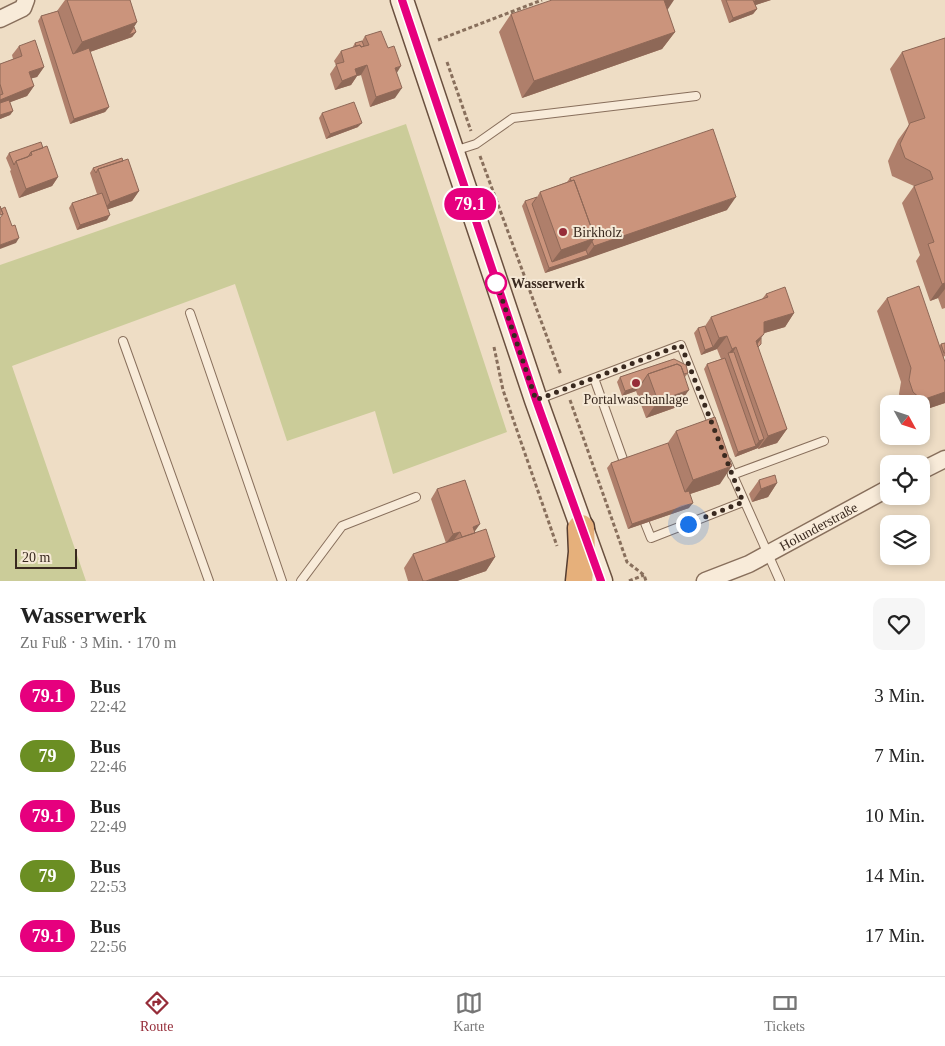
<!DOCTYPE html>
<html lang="de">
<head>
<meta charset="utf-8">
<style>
  :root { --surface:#fff; --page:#f6f6f6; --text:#222; --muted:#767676; --line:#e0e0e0; --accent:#962d39 }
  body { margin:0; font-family:Georgia,serif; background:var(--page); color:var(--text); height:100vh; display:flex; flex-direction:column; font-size:19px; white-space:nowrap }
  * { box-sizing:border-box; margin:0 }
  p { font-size:16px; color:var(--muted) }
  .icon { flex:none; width:28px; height:28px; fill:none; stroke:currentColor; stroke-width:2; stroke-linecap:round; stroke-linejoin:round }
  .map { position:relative; height:581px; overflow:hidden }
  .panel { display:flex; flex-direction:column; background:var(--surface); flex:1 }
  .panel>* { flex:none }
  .badge { padding:0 10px; border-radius:16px; font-size:18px; line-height:32px }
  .needle { width:32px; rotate:130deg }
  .controls { position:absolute; left:880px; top:395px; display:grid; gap:10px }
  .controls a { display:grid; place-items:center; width:50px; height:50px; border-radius:10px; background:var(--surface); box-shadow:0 2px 8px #0003; font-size:25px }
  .scale { position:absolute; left:15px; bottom:12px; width:62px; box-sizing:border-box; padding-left:5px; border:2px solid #39291f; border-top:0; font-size:14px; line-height:18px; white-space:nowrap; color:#39291f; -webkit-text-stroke:4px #f5e8d5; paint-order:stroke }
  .you { position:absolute; width:25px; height:25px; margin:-12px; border:4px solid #fff; border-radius:50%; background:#1a73e8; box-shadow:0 0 0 8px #1a73e833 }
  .map>.badge { position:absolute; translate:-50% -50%; box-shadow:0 0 0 2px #fff }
  .round { display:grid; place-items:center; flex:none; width:52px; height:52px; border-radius:10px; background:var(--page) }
  .headline { display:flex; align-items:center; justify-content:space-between; height:85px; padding:0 20px }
  h1 { font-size:24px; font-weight:700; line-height:38px }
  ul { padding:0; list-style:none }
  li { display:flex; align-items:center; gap:15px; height:60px; padding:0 20px }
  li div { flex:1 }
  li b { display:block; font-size:19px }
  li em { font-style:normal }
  li .badge { min-width:55px; font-weight:700; text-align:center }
  .dock { display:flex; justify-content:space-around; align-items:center; height:70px; border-top:1px solid var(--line); background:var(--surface); font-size:14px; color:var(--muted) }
  .dock a { display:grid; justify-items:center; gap:2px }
  .dock .current { color:var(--accent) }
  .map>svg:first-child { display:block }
  .green { fill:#cbcc99 }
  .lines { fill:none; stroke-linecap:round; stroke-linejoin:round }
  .service-casing { stroke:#886f5c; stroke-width:10 }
  .minor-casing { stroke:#886f5c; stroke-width:19 }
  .secondary-casing { stroke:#6a503f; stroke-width:25 }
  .trunk-casing { stroke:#563d30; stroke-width:29 }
  .path { stroke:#886f5c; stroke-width:3; stroke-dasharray:4 2.5; stroke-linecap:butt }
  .service { stroke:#f8ebd9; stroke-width:8 }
  .minor { stroke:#f8ebd9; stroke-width:16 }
  .secondary { stroke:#f8ebd9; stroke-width:22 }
  .trunk { stroke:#e6b07b; stroke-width:26 }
  .wall { fill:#af7f6b }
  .shaded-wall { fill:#8e6857 }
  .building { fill:#cb947c; stroke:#8e6857 }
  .line-casing { stroke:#fff; stroke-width:11 }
  .line { stroke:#e6007e; stroke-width:8 }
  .walk { stroke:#39291f; stroke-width:5; stroke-dasharray:0 9 }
  .poi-dot { fill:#962d39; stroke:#f5e8d5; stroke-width:2 }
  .stop-dot { fill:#fff; stroke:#e6007e; stroke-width:2.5 }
  .labels { text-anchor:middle; stroke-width:4; stroke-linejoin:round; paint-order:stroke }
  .poi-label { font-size:14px; fill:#39291f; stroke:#f5e8d5; text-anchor:start }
  .stop-label { font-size:14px; font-weight:bold; fill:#39291f; stroke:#f5e8d5; text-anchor:start }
  .street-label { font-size:14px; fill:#39291f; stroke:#f5e8d5 }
</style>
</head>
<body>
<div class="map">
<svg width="945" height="581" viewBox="0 0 945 581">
  <rect width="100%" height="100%" fill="#eeddc5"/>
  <path class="green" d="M406,124L507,432L393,474L375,411L287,441L235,284L12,366L86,581H0V265Z"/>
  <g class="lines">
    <defs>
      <path id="service" d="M454,151L476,144L513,118L696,96
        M190,313L282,581
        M123,341L209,581
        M594,378L624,462
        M539,399L681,345L714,428
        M727,462L780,581
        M732,475L824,441
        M645,523L651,538L743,502
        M301,581L342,526L416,497"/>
      <g id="minor">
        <path d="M0,19L23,8L26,0"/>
        <path d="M921,471L945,459"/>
        <path id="s1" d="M705,581L749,564L889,488"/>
      </g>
      <path id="secondary" d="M402,0L536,400L601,581"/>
      <path id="trunk" d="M579,581L582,552L581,528"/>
    </defs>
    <use href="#service" class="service-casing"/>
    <use href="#minor" class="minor-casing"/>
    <use href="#secondary" class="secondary-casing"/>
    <use href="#trunk" class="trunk-casing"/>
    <path class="path" d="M438,40L542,0
      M447,62L471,131
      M480,156L561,375
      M494,347L503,390L557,546
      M570,400L627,562L644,575L646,581
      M629,581L644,575"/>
    <use href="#service" class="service"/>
    <use href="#minor" class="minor"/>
    <use href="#secondary" class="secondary"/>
    <use href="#trunk" class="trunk"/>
  </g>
  <path class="wall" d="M65,0H130L137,22L134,27L136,32L132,37L90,52L109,107L105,112L70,124L38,21L41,16L57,11Z
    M721,0H771L755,5L757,9L753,14L729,23Z
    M667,10L675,32L662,49L522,98L499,32L511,14Z
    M365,36L396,73L395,98L370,107L361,75L357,76L351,85L335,90L330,74L336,65L334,61L341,51L352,48L355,43L362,41Z
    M945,38V308L942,309L938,298L930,301L916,261L920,255L902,203L914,186L892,176L888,161L898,140L909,125L890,69L902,52Z
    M19,46L44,67L37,77L31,78L34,86L27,96L10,102L13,111L10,115L0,119V64L13,59L12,55Z
    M322,113L358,127L326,139L319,118Z
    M43,148L58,177L52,186L19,198L10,171L11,170L6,158L9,153Z
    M122,158L139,191L132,201L108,209L107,220L77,230L69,208L72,203L97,194L90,173L93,168Z
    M570,178L727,210L545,273L522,206L525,201L537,197L540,192L567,182Z
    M766,294L794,313L785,327L764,333L761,338L758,348L787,429L777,443L758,449V448L735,457L704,369L707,364L721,359L717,349L701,355L694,333L698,328L705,326L711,317L762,299Z
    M887,298L939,346L941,344L945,343V356L943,357L945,362V403L921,411V404H902L899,394L901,382L877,311Z
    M674,359L688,373L685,377L677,407L646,418L636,391L622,396L617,382L620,377Z
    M676,431L720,484L690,494L689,508L628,529L607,468L611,463L667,444Z
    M759,480L777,483L768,497L752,502L749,494Z
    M437,489L475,532L495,557L486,571L457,581H408L404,568L413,554L446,543L431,499Z"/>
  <path class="shaded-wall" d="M663,0H674L666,12Z
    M755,0H771L750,7Z
    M757,9L753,14L729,23L733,18Z
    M137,22L129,35L136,32L132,37L70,59L82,42Z
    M675,32L662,49L522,98L534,81Z
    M367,65L361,75L357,76L351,85L335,90L342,81L355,69Z
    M401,66L395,76V68Z
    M44,67L37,77L22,81L29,72Z
    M34,86L27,96L0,106V100Z
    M402,88L395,98L370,107L376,97Z
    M109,107L105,112L70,124L74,119Z
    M13,111L10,115L0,119V115Z
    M362,123L358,127L326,139L330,134Z
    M58,177L52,186L19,198L26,189Z
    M139,191L132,201L103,211L110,202Z
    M736,197L727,210L584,260L594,246Z
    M110,215L107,220L77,230L80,225Z
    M19,238L16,243L0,249V245Z
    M595,238L583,255L548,267L561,250Z
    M588,255L584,260L545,273L549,268Z
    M945,283V289L938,298L930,301L942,284Z
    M794,313L785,327L758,335L764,322Z
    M764,334L754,348L756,341Z
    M727,336L717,349L709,352L719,338Z
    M713,347L709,352L701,355L705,350Z
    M736,347L730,357L728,354L732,349Z
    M640,386L636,391L622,396L625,391Z
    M689,390L677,407L646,418L658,401Z
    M945,392V403L921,411V404H920L922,400Z
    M787,429L777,443L758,449L768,436Z
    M764,439L758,448L735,457L738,452L755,446L759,441Z
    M732,466L720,484L681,497L693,480Z
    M777,483L768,497L752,502L761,489Z
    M693,503L689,508L628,529L632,524Z
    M480,524L473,534V527Z
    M460,532L453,541L446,543L453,534Z
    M495,557L486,571L457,581H426Z"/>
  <path class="building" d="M67,0H130L137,22L82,42Z
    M552,0H664L675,32L534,81L511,14Z
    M726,0H753L757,9L733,18Z
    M58,11L73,54L89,48L109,107L74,119L41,16Z
    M134,27L136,32L129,35Z
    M381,31L388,48L394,46L401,66L395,68L402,88L376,97L367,65L355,69L357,75L342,81L336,64L344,62L341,51L360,45L361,47L369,45L365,36Z
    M945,38V283L942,284L928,244L934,242L914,186L933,179L930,171L905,158L900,144L910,123L925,118L902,52Z
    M35,40L44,67L29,72L34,86L0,100V95L3,94L0,84V64L22,56L19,46Z
    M362,41L364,46L361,47L360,45L356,46L355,43Z
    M9,100L13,111L0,115V103Z
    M354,102L362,123L330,134L322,113Z
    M713,129L736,197L594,246L592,241L595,238L574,180L571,181L570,178Z
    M41,142L43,148L31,152L28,157L16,161L14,165L9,153Z
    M47,146L58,177L26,189L16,161L32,155L31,152Z
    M122,158L123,161L98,169L96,173L93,168Z
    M128,159L139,191L110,202L98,169Z
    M574,180L595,238L561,250L540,192Z
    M102,193L110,215L80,225L72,203Z
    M537,197L532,204L552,262L586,250L588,255L549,268L525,201Z
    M0,206L3,214L0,215Z
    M5,207L12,226L15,225L19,238L0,245V218L3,214L1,209Z
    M919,286L945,362V392L922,400L913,392L909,380L911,368L887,298Z
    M785,287L794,313L764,322V334L756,341L787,429L768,436L736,347L732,349L727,336L719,338L711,317L768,297L766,294Z
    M705,326L713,347L705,350L698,328Z
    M761,338V344L758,347L757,344Z
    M945,343V353H944L941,344Z
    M734,352L764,439L759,441L728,353Z
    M725,358L756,446L738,452L707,364Z
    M674,359L686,365L688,373L684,374L681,366L677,364L648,374L640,386L625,391L620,377Z
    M677,364L681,366L689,390L658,401L648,374Z
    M715,417L732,466L693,480L676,431Z
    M668,443L685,492L689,491L693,503L632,524L611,463Z
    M775,475L777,483L761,489L759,480Z
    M465,480L480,524L473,527L475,533L462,537L460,532L453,534L437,489Z
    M486,529L495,557L426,581H423L413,554Z"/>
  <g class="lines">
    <defs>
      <path id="line" d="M402,0L536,400L601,581"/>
    </defs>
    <use href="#line" class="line-casing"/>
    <use href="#line" class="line"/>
    <path class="walk" d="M496,283L494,275L536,400L681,345L743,502L688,524"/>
  </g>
  <g class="poi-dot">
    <circle cx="563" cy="232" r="5"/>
    <circle cx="636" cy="383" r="5"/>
  </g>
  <circle class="stop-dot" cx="496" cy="283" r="10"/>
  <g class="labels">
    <g class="poi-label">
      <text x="573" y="237">Birkholz</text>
      <text x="636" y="404" text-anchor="middle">Portalwaschanlage</text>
    </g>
    <g class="stop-label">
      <text x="511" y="288">Wasserwerk</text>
    </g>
    <g class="street-label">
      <text dy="5" stroke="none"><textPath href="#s1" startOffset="126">Holunderstraße</textPath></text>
    </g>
  </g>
</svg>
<div class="controls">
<a><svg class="needle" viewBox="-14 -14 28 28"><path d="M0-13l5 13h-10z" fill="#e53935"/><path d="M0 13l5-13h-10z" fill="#767676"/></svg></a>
<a><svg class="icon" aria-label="locate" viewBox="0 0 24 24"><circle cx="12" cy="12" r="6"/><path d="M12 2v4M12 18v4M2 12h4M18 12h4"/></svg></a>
<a><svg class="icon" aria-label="layers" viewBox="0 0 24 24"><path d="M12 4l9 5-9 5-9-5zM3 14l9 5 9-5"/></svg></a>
</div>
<div class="scale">20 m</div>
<div class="you" style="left:688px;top:524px"></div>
<b class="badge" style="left:470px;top:204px;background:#e6007e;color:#fff">79.1</b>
</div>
<section class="panel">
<div class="headline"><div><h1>Wasserwerk</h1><p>Zu Fuß · 3 Min. · 170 m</p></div><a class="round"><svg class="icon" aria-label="heart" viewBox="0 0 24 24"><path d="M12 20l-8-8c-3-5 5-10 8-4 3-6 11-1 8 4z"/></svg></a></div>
<ul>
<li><span class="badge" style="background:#e6007e;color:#fff">79.1</span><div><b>Bus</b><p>22:42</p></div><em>3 Min.</em></li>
<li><span class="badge" style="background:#6b8e23;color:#fff">79</span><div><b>Bus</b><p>22:46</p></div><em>7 Min.</em></li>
<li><span class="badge" style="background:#e6007e;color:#fff">79.1</span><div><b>Bus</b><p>22:49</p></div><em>10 Min.</em></li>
<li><span class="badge" style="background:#6b8e23;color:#fff">79</span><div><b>Bus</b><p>22:53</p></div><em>14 Min.</em></li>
<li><span class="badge" style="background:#e6007e;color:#fff">79.1</span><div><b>Bus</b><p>22:56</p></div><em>17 Min.</em></li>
</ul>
</section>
<nav class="dock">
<a class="current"><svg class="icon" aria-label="directions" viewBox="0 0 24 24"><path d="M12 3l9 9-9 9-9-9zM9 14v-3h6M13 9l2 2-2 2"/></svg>Route</a>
<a><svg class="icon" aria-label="map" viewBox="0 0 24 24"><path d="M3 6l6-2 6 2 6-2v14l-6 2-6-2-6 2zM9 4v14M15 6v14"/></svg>Karte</a>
<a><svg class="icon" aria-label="tickets" viewBox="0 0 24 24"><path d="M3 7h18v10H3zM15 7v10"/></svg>Tickets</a>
</nav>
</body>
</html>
